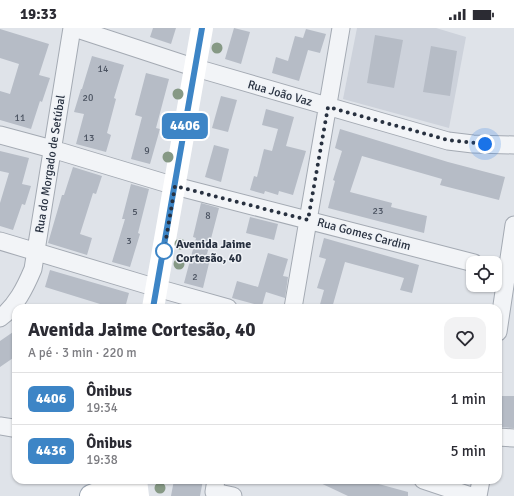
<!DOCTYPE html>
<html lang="pt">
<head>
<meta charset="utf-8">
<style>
  :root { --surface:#fff; --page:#f2f2f3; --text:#2b2b33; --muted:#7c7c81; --line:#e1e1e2 }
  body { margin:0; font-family:Signika,sans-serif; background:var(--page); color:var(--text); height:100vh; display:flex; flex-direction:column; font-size:15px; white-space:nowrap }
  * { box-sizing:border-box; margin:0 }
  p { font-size:13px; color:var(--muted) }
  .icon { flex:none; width:22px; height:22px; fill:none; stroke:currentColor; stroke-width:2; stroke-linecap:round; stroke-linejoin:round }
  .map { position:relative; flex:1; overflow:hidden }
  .sheet { position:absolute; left:12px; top:276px; width:490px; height:180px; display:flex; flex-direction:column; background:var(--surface); border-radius:12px; box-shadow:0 1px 3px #0004 }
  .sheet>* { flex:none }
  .badge { padding:0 8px; border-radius:6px; font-size:14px; line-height:26px }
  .fabs { position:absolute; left:466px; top:228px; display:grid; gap:8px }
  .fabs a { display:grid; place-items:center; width:36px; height:36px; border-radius:8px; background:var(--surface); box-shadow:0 1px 3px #0004; font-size:20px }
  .you { position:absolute; width:20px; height:20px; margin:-10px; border:3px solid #fff; border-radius:50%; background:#1a73e8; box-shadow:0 0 0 6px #1a73e833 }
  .map>.badge { position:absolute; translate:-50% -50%; box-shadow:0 0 0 2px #fff }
  .round { display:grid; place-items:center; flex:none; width:42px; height:42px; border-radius:12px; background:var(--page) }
  .headline { display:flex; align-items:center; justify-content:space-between; height:68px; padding:0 16px }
  h1 { font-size:19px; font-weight:700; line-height:30px }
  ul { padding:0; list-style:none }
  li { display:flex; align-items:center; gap:12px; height:52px; padding:0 16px; border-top:1px solid var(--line) }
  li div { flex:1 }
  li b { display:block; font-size:15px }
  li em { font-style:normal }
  li .badge { min-width:44px; font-weight:700; text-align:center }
  .status { display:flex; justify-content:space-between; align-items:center; height:28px; padding:0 20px; background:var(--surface); direction:ltr }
  .status svg { height:11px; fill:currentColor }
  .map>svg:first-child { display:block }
  .built { fill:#cdd2db }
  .building { fill:#b6bcc6 }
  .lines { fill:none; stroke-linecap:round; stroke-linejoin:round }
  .street-casing { stroke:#a4aab3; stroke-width:19 }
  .primary-casing { stroke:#9ea8b5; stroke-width:24 }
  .street { stroke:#f2f4f7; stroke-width:17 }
  .secondary { stroke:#fff; stroke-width:22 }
  .primary { stroke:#fff; stroke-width:22 }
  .tree { fill:#869985 }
  .line-casing { stroke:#fff; stroke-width:9 }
  .line { stroke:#3d85c6; stroke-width:6 }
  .walk { stroke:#283140; stroke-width:4; stroke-dasharray:0 7.2 }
  .stop-dot { fill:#fff; stroke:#3d85c6; stroke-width:2 }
  .labels { text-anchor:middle; stroke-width:3; stroke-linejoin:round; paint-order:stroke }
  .number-label { font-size:10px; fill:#4c5462 }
  .street-label { font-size:12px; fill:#283140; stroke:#eff2f6 }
  .stop-label { font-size:12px; font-weight:bold; fill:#283140; stroke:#eff2f6; text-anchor:start }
</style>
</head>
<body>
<div class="status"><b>19:33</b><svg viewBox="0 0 49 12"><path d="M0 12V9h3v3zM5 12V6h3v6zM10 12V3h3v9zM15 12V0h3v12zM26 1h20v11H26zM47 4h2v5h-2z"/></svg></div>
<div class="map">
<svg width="514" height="468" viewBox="0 0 514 468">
  <rect width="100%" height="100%" fill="#dfe3e9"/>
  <path class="built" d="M357,0H436L466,9L449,100L343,71Z"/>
  <path class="building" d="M153,0H176L171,16L150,9Z
    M234,0L250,4L241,36L225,31Z
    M0,1L49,16L39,47L50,50L42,74L40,73L31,101L0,92V63L10,66L19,36L0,30Z
    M306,1L326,6L320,25L308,22L299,53L272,45L276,29L288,33L295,8L303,10Z
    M375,7L403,12L394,60L367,55Z
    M431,18L457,23L450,68L423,64Z
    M92,28L124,37L114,70L116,71L107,105L111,107L106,124L76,116L84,86L74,84L81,61H82Z
    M146,45L169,51L156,100L160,101L150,136L131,131L142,89L135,87Z
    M221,68L237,72L228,104L212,100Z
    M266,81L294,89L286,118L306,123L293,167L279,163L278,167L265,163L264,166L250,162L254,148L257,149L264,121L272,123L278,101L262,97Z
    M340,101L448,134L505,149L499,172L440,157L442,151L362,128L350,164L392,175L391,179L427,188L424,205L328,180L335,153L333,152L342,123L335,120Z
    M214,117L229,121L221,154L205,149Z
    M0,123L29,130L22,156L31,158L25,177L22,176L13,202L0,198V175L9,145L0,143Z
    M73,139L102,148L96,166L93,165L80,206L92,210L87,227L48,215L62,167H64Z
    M131,156L149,161L138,205L140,206L130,239L112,234L125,191H122Z
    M201,175L219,180L207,226L211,227L203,260L184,255L196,210L193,209Z
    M250,189L278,196L274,212L246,205Z
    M324,210L419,237L412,265L400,262L404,250L345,234L332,280H319L324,262L317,260L326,231L319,229Z
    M268,225L288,231L283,248L288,249L285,270L266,264L262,278L232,270L237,253L258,259Z
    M50,242L129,265L125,280H113L45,259Z
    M16,302V328L0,339V313Z
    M500,368H514V400L498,399Z
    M174,452H203L200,468H171Z
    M314,452H364L408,464V468H348Z"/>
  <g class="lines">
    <defs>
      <path id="street" d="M74,0L196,40L448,113L473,116L514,117
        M0,107L52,121L175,158L474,235
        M0,213L157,260L228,280
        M293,280L341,0
        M0,290C16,278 25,260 33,241L72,0
        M498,304L514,197
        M0,398L13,400L16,399
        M498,409L514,410
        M216,452L214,464L233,468
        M423,452L471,468
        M478,468L481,452"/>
      <path id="primary" d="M91,468C104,463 118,463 130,468"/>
    </defs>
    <use href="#street" class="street-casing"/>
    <use href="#primary" class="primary-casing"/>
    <use href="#street" class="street"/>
    <path class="secondary" d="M153,280L202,0
      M136,452L138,468"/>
    <use href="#primary" class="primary"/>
  </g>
  <g class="tree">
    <circle cx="217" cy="20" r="5.5"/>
    <circle cx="178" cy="66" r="5.5"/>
    <circle cx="168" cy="129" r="5.5"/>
    <circle cx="180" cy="216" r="5.5"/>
    <circle cx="179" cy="236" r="5.5"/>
    <circle cx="160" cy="460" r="5.5"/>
  </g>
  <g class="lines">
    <defs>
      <path id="line" d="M153,280L202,0"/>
    </defs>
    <use href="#line" class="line-casing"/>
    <use href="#line" class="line"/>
    <path class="walk" d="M164,223L175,158L308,192L328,79L448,112L485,116"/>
  </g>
  <circle class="stop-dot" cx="164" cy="223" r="8"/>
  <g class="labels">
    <g class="number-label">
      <text x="103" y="44">14</text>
      <text x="88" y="73">20</text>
      <text x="20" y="93">11</text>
      <text x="89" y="113">13</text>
      <text x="147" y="126">9</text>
      <text x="378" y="186">23</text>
      <text x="135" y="187">5</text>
      <text x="208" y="191">8</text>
      <text x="129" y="216">3</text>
      <text x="195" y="252">2</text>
    </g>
    <g class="street-label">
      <text transform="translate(280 65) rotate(16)" y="4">Rua João Vaz</text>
      <text transform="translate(50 136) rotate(-81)" y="4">Rua do Morgado de Setúbal</text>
      <text transform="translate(364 206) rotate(15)" y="4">Rua Gomes Cardim</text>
    </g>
    <g class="stop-label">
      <text x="176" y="220">Avenida Jaime<tspan x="176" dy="14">Cortesão, 40</tspan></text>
    </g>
  </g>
</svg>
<div class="fabs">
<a><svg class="icon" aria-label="locate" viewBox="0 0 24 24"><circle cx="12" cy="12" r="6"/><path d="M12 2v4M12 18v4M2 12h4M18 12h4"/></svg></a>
</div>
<div class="you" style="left:485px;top:116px"></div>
<b class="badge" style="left:185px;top:98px;background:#3d85c6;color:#fff">4406</b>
<section class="sheet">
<div class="headline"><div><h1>Avenida Jaime Cortesão, 40</h1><p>A pé · 3 min · 220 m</p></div><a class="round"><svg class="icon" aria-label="heart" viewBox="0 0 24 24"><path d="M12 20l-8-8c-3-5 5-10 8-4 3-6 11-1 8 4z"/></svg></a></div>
<ul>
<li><span class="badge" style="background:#3d85c6;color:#fff">4406</span><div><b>Ônibus</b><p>19:34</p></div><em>1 min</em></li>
<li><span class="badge" style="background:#3d85c6;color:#fff">4436</span><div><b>Ônibus</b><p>19:38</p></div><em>5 min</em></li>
</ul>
</section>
</div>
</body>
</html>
